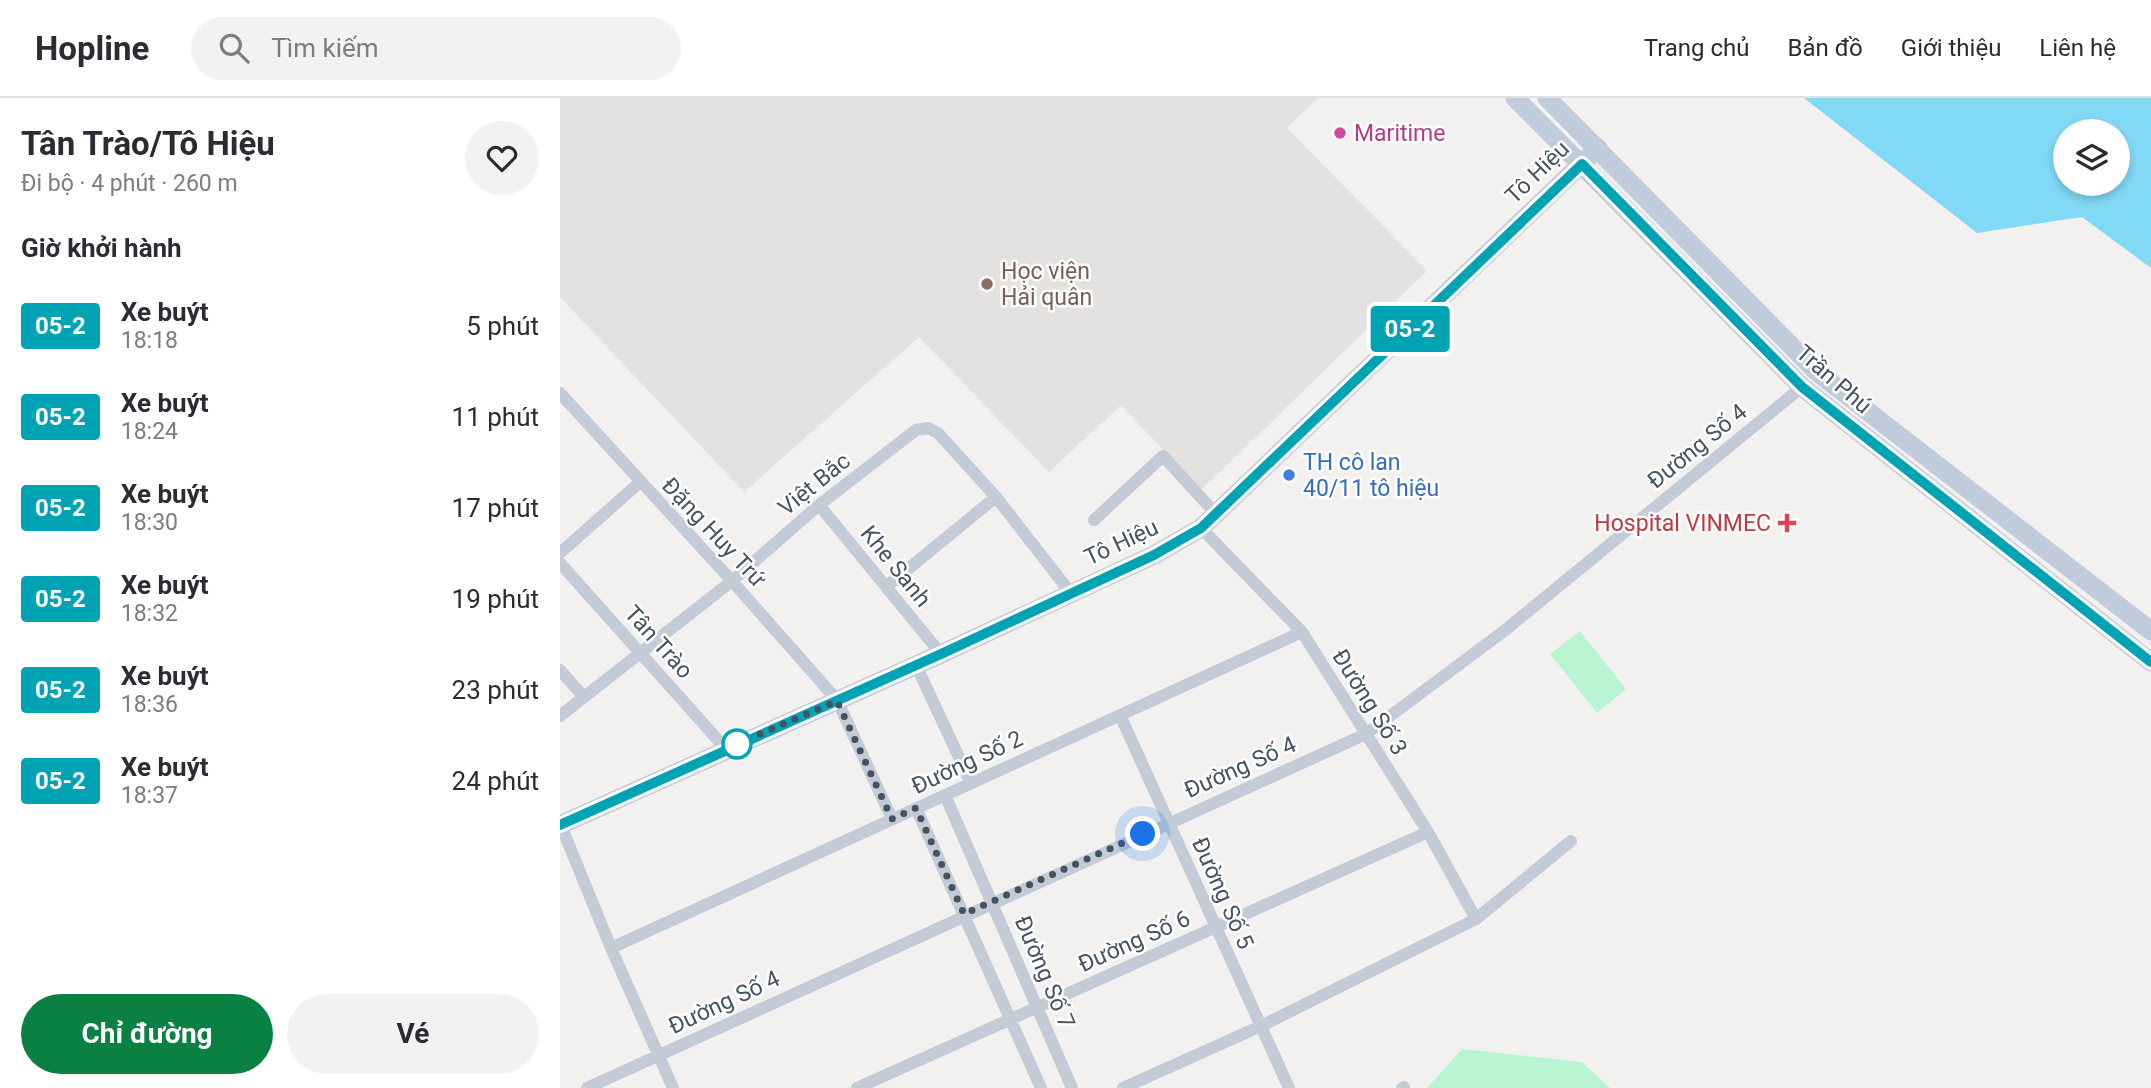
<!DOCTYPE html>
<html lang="vi">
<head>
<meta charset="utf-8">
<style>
  :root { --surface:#fff; --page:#f2f2f3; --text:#2b2b33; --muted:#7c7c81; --line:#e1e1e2; --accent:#0b8043 }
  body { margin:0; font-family:Roboto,sans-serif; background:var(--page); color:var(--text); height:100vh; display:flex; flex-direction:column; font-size:26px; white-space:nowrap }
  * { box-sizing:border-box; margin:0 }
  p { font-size:23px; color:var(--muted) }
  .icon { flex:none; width:38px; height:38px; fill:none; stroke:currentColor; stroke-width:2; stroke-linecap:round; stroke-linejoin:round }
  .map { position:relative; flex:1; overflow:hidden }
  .side { display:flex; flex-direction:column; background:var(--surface); width:560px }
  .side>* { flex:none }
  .badge { padding:0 14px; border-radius:5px; font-size:24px; line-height:46px }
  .buttons { position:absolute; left:1493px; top:21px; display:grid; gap:14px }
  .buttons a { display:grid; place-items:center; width:77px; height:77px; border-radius:50%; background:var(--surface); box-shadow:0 4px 10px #0003; font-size:35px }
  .you { position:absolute; width:35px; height:35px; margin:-18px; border:5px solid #fff; border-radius:50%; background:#1a73e8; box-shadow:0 0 0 10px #1a73e833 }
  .map>.badge { position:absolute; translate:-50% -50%; box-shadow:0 0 0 4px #fff }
  h2 { padding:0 21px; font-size:26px; line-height:63px }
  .round { display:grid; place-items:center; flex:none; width:74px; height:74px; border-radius:37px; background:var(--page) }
  .headline { display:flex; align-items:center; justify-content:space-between; height:119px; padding:0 21px }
  h1 { font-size:33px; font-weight:700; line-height:52px }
  .button { display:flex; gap:14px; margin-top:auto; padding:14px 21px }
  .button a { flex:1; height:80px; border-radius:42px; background:var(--accent); color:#fff; font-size:28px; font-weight:700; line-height:80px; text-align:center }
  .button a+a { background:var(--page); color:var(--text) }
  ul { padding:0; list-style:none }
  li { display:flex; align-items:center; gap:21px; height:91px; padding:0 21px }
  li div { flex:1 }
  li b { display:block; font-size:26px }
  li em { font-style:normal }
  li .badge { min-width:77px; font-weight:700; text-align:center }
  header { display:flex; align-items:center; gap:42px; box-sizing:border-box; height:98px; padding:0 35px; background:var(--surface); border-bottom:2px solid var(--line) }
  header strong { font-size:33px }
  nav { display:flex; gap:38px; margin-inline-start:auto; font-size:24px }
  .search { width:490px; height:63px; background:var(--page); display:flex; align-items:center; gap:18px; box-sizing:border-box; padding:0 24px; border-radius:38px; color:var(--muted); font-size:26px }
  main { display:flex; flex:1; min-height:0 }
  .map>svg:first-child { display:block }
  .education { fill:#e4e1e1 }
  .green { fill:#baf5d3 }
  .water { fill:#82d9f6; fill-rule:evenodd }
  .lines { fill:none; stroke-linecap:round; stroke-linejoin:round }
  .street { stroke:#c2cbd6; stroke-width:12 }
  .secondary { stroke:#c0ccdb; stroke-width:19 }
  .line-casing { stroke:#fff; stroke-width:16 }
  .line { stroke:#00a3b4; stroke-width:10 }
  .walk { stroke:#455260; stroke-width:7; stroke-dasharray:0 12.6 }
  .hotel-dot { fill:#d1479c; stroke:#fff; stroke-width:2.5 }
  .education-dot { fill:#8d6e63; stroke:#fff; stroke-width:2.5 }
  .shop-dot { fill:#3f7fe0; stroke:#fff; stroke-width:2.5 }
  .health-dot { fill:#e0444e; stroke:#fff; stroke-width:2.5 }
  .stop-dot { fill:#fff; stroke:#00a3b4; stroke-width:3.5 }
  .labels { text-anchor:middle; stroke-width:5; stroke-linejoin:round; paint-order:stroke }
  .hotel-label { font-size:23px; fill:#b23c85; stroke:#fff; text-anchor:start }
  .street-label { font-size:23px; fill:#455260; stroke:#fff }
  .education-label { font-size:23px; fill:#785e54; stroke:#fff; text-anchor:start }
  .shop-label { font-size:23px; fill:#366cbe; stroke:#fff; text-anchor:start }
  .health-label { font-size:23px; fill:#be3a42; stroke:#fff; text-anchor:end }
</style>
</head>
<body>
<header>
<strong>Hopline</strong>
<div class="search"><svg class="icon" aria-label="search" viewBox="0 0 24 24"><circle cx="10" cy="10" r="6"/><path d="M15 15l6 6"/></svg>Tìm kiếm</div>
<nav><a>Trang chủ</a><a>Bản đồ</a><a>Giới thiệu</a><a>Liên hệ</a></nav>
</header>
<main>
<section class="side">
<div class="headline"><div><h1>Tân Trào/Tô Hiệu</h1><p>Đi bộ · 4 phút · 260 m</p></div><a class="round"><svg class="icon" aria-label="heart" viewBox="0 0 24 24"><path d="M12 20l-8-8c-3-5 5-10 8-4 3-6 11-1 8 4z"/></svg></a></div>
<h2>Giờ khởi hành</h2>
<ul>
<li><span class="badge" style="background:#00a3b4;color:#fff">05-2</span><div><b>Xe buýt</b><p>18:18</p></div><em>5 phút</em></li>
<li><span class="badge" style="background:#00a3b4;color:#fff">05-2</span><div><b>Xe buýt</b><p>18:24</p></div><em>11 phút</em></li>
<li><span class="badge" style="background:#00a3b4;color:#fff">05-2</span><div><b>Xe buýt</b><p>18:30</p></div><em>17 phút</em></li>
<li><span class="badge" style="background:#00a3b4;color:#fff">05-2</span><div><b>Xe buýt</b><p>18:32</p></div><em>19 phút</em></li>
<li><span class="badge" style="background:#00a3b4;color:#fff">05-2</span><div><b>Xe buýt</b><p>18:36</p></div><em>23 phút</em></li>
<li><span class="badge" style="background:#00a3b4;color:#fff">05-2</span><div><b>Xe buýt</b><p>18:37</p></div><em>24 phút</em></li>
</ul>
<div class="button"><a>Chỉ đường</a><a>Vé</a></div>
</section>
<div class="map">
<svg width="1591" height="990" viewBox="0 0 1591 990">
  <rect width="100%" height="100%" fill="#f3f0f0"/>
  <path class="education" d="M0,0H758L727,30L867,173L641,392L561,307L489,374L359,239L184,394L0,199Z"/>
  <path class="green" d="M1020,533L1066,591L1037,615L990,556Z
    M902,951L1022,964L1050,990H867Z"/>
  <path class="water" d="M1244,0H1591V170L1522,119L1417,135ZM1505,33H1558V86H1505Z"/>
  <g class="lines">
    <path class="street" d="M0,295L172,483L277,602L332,721
      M259,407L381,556
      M534,422L603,358L656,416
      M641,430L742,534L868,734L916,821
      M0,455L79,385
      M0,465L166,651
      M326,489L436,399
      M356,567L411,685
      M0,572L23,598
      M560,617L729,990
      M0,618L172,483L259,407L356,332L368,330L378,335L436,399L510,494
      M385,697L512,990
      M356,710L481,990
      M0,725L51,850L113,990
      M51,850L742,534
      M27,990L806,636L944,533L1242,289
      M297,990L868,734
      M563,990L701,928L916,821L1011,743
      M842,990L844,989"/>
    <path class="secondary" d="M955,0L1242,289L1591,564
      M987,0L1257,274L1591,533
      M0,727L381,556L594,457L641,430L1038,50"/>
  </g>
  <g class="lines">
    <defs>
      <path id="line" d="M0,727L381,556L594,457L641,430L1022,66L1242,289L1591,564"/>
    </defs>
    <use href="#line" class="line-casing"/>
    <use href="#line" class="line"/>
    <path class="walk" d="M177,646L277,603L332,721L356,710L404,816L583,736"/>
  </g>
  <circle class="hotel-dot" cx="780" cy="35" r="7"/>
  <circle class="education-dot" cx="427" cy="186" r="7"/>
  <circle class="shop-dot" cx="729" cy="377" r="7"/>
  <path class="health-dot" d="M1223.5 414.5h7v7h7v7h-7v7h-7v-7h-7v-7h7z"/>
  <circle class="stop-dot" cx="177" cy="646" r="14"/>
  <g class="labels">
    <g class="hotel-label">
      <text x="794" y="43">Maritime</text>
    </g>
    <g class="street-label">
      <text transform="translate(977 74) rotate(-44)" y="8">Tô Hiệu</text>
      <text transform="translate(1274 281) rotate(41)" y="8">Trần Phú</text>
      <text transform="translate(1137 348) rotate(-39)" y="8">Đường Số 4</text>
      <text transform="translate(254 386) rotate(-39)" y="8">Việt Bắc</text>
      <text transform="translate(154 434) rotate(47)" y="8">Đặng Huy Trứ</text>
      <text transform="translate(561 444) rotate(-25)" y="8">Tô Hiệu</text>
      <text transform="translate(336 468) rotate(51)" y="8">Khe Sanh</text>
      <text transform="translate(99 544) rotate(48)" y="8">Tân Trào</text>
      <text transform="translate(810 604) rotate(58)" y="8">Đường Số 3</text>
      <text transform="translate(407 664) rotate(-25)" y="8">Đường Số 2</text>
      <text transform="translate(680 669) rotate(-24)" y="8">Đường Số 4</text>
      <text transform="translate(663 795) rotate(66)" y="8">Đường Số 5</text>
      <text transform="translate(574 843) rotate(-24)" y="8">Đường Số 6</text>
      <text transform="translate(485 874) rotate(67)" y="8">Đường Số 7</text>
      <text transform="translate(164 904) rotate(-25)" y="8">Đường Số 4</text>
    </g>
    <g class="education-label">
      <text x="441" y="181">Học viện<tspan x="441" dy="26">Hải quân</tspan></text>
    </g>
    <g class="shop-label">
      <text x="743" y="372">TH cô lan<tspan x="743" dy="26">40/11 tô hiệu</tspan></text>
    </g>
    <g class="health-label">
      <text x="1211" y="433">Hospital VINMEC</text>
    </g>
  </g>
</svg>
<div class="buttons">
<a><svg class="icon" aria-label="layers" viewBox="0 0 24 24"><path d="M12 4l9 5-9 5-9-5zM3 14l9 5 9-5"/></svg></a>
</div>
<div class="you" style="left:583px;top:736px"></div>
<b class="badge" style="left:850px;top:231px;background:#00a3b4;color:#fff">05-2</b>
</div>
</main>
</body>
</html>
